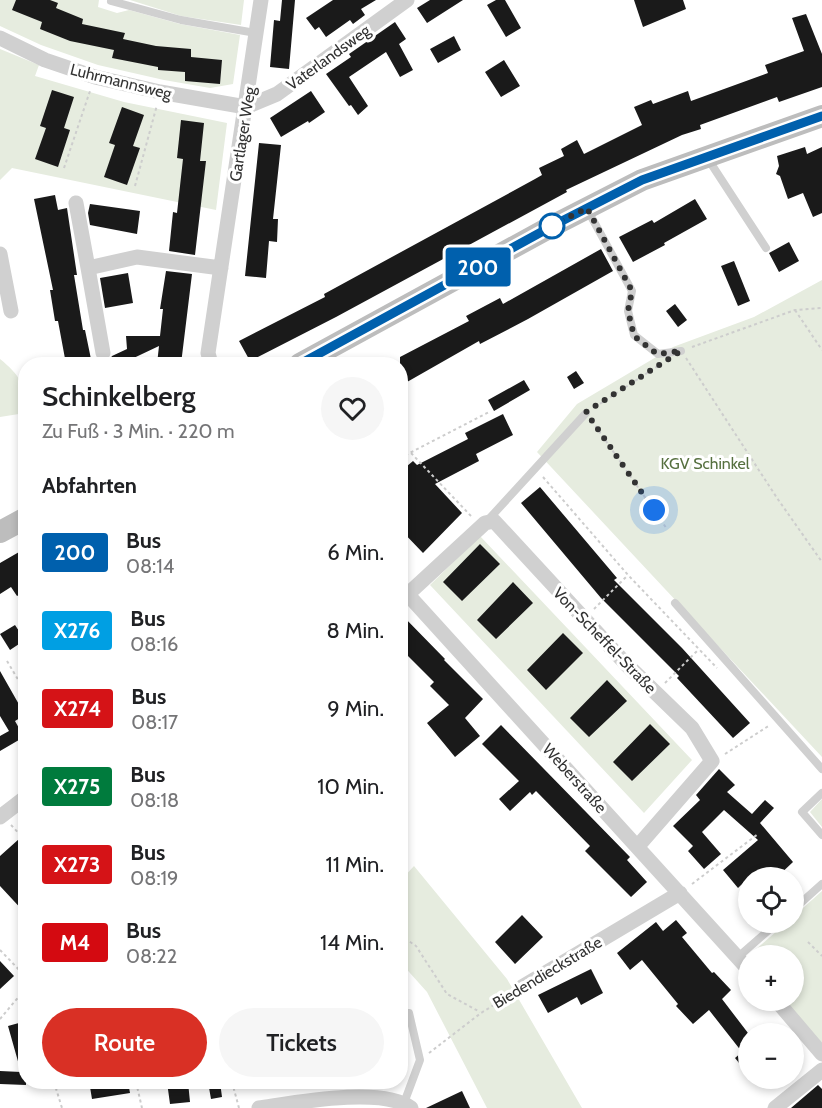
<!DOCTYPE html>
<html lang="de">
<head>
<meta charset="utf-8">
<style>
  :root { --surface:#fff; --page:#f6f6f6; --text:#202124; --muted:#757577; --accent:#d93025 }
  body { margin:0; font-family:Cabin,sans-serif; background:var(--page); color:var(--text); height:100vh; display:flex; flex-direction:column; font-size:22px; white-space:nowrap }
  * { box-sizing:border-box; margin:0 }
  p { font-size:20px; color:var(--muted) }
  .icon { flex:none; width:33px; height:33px; fill:none; stroke:currentColor; stroke-width:2; stroke-linecap:round; stroke-linejoin:round }
  .map { position:relative; flex:1; overflow:hidden }
  .details { position:absolute; left:18px; top:357px; width:390px; height:732px; display:flex; flex-direction:column; background:var(--surface); border-radius:24px; box-shadow:0 3px 9px #0003 }
  .details>* { flex:none }
  .badge { padding:0 12px; border-radius:4px; font-size:21px; line-height:39px }
  .controls { position:absolute; left:738px; top:867px; display:grid; gap:12px }
  .controls a { display:grid; place-items:center; width:66px; height:66px; border-radius:50%; background:var(--surface); box-shadow:0 3px 9px #0003; font-size:30px }
  .you { position:absolute; width:30px; height:30px; margin:-15px; border:4px solid #fff; border-radius:50%; background:#1a73e8; box-shadow:0 0 0 9px #1a73e833 }
  .map>.badge { position:absolute; translate:-50% -50%; box-shadow:0 0 0 3px #fff }
  h2 { padding:0 24px; font-size:22px; line-height:54px }
  .round { display:grid; place-items:center; flex:none; width:63px; height:63px; border-radius:32px; background:var(--page) }
  .head { display:flex; align-items:center; justify-content:space-between; height:102px; padding:0 24px }
  h1 { font-size:28px; font-weight:600; line-height:45px }
  .button { display:flex; gap:12px; margin-top:auto; padding:12px 24px }
  .button a { flex:1; height:69px; border-radius:36px; background:var(--accent); color:#fff; font-size:24px; font-weight:600; line-height:69px; text-align:center }
  .button a+a { background:var(--page); color:var(--text) }
  ul { padding:0; list-style:none }
  li { display:flex; align-items:center; gap:18px; height:78px; padding:0 24px }
  li div { flex:1 }
  li b { display:block; font-size:22px }
  li em { font-style:normal }
  li .badge { min-width:66px; font-weight:700; text-align:center }
  .map>svg:first-child { display:block }
  .green { fill:#e6ecdf }
  .building { fill:#1a1a1a }
  .lines { fill:none; stroke-linecap:round; stroke-linejoin:round }
  .path { stroke:#cdcdcd; stroke-width:2; stroke-dasharray:3 3; stroke-linecap:butt }
  .lane { stroke:#d0d0d0; stroke-width:8 }
  .street { stroke:#d0d0d0; stroke-width:15 }
  .secondary { stroke:#bdbdbd; stroke-width:22 }
  .line-casing { stroke:#fff; stroke-width:14 }
  .line { stroke:#0060ad; stroke-width:9 }
  .walk { stroke:#333; stroke-width:6; stroke-dasharray:0 10.8 }
  .stop-dot { fill:#fff; stroke:#0060ad; stroke-width:3 }
  .labels { text-anchor:middle; stroke-width:6; stroke-linejoin:round; paint-order:stroke }
  .street-label { font-size:16px; fill:#333; stroke:#fff }
  .park-label { font-size:16px; fill:#56703f; stroke:#fff }
</style>
</head>
<body>
<div class="map">
<svg width="822" height="1108" viewBox="0 0 822 1108">
  <rect width="100%" height="100%" fill="#fff"/>
  <path class="green" d="M0,0H99L98,7L117,13L129,10L180,24L240,35L233,84L210,88L164,80L98,65L41,45L0,26Z
    M130,0H244L241,25L181,16Z
    M0,49L39,65L35,76L124,102L227,123L216,210L12,168L0,180Z
    M822,280V757L537,452L577,404L673,347L754,317Z
    M0,359C21,376 26,386 25,413L0,417Z
    M480,536L692,760L644,813L430,585Z
    M822,799V827L810,812Z
    M414,866L507,979L582,1108H487L427,992L401,963V880Z
    M822,891V1050L774,1001L794,1000V956H748V974L739,964L786,923L794,922V916Z"/>
  <path class="building" d="M16,0H50L58,3L56,8L83,19L82,24L125,33L123,39L156,46L191,49V57L222,60L220,84L185,81V72L158,70V67L112,58L114,50L70,41L40,29L42,22L12,10Z
    M282,0H295L289,69L270,67L274,20L280,21Z
    M333,0H376L361,9L365,15L353,24L350,20L326,37L319,27L315,30L306,18Z
    M430,0H463L427,23L417,8Z
    M496,0H505L521,28L506,37L487,5Z
    M634,0H683L686,9L643,27Z
    M806,14L822,54V87L779,102L777,97L700,125L701,129L682,135L566,190L567,192L336,317L250,361L239,341L325,297L324,294L535,179L542,175L539,168L564,156L561,149L577,140L584,154L642,125L634,107L651,100L653,104L688,91L691,101L768,73L765,65L804,51L792,18Z
    M395,22L406,39L399,44L413,70L400,77L386,52L349,77L368,106L358,115L351,105L349,106L326,74L351,57L349,54Z
    M454,36L461,50L438,63L430,49Z
    M504,60L520,86L501,97L485,72Z
    M52,90L74,97L64,128L70,130L58,167L35,159L46,128L40,126Z
    M311,91L325,112L309,123L308,121L281,137L270,118Z
    M122,107L144,115L133,146L140,148L127,185L104,177L115,145L109,143Z
    M181,120L204,123L200,161H206L195,255L169,251L173,212L177,213L183,159L177,158Z
    M259,143L281,145L273,219H278L277,242L269,241L266,278L245,276Z
    M805,147L807,154L822,147V213L813,217L803,193L788,199L780,176L776,174L779,166L777,156Z
    M55,195L58,210L67,208L77,275H74L83,330H85L92,364H66L58,321H55L50,290H53L34,199Z
    M695,199L707,219L664,243L665,245L633,262L619,237L652,220L654,223Z
    M90,204L140,211L137,234L90,225L88,213Z
    M789,242L799,261L779,272L769,253Z
    M601,249L613,271L528,319L480,344L479,341L400,386V357L469,321L466,316L500,298L503,304Z
    M734,261L750,301L738,306L721,266Z
    M166,271L192,274L181,364H157L159,346L121,364H95L109,361L112,356L127,349L126,336H160L163,309H160Z
    M128,273L133,303L105,308L100,278Z
    M675,304L687,320L678,327L666,311Z
    M576,371L584,383L574,389L567,377Z
    M524,380L530,390L494,411L488,400Z
    M503,414L513,435L476,454L479,461L435,484L462,513L423,553L400,529V472L413,461L417,465L468,439L465,433Z
    M540,487L617,578L614,580L682,648L750,723L733,738L677,678L679,676L601,598L521,503Z
    M480,544L500,564L462,601L443,582Z
    M26,548V591L17,596L11,587L0,594V563Z
    M513,582L533,603L496,639L477,620Z
    M400,613L445,659L444,660L483,699L465,718L480,736L455,757L427,723L449,705L430,686L434,682L400,648Z
    M15,625L25,640L10,650L0,634Z
    M563,633L583,653L546,690L527,670Z
    M0,671L25,715L15,721L24,737L0,751V736L9,731L0,716Z
    M607,680L627,701L589,737L570,718Z
    M650,724L670,744L632,781L613,762Z
    M501,725L630,857L627,860L647,882L631,897L585,851L590,846L536,791L532,795L530,792L510,811L499,799L519,781L482,744Z
    M719,769L735,785L727,792L752,814L765,800L774,808L760,823L793,862L776,878H748L738,888L723,870L758,840L724,810L702,832L721,854L704,869L688,851L693,846L673,826L700,800L696,795Z
    M19,839L26,846V914L0,886V856Z
    M522,915L543,937L515,964L495,942Z
    M676,920L687,933L682,937L712,973L714,972L731,990L722,999L748,1033V1074L735,1058L742,1052L709,1010L693,1024L676,1006L678,1004L642,960L630,970L617,953L656,922L663,931Z
    M0,961L14,976L0,989Z
    M591,969L603,993L581,1005L577,997L548,1013L538,995Z
    M26,1021V1085L0,1084V1071L21,1072L8,1026Z
    M122,1082H128L130,1093L92,1099L90,1087Z
    M167,1082H188L190,1102L170,1104Z
    M208,1082H220L222,1097L211,1099Z
    M818,1085L822,1089V1108H791Z
    M462,1091L470,1108H426Z"/>
  <g class="lines">
    <path class="path" d="M64,168L90,91
      M135,186L157,105
      M795,310L822,350
      M692,347L795,310L822,308
      M686,358L777,498L822,562
      M595,407L658,366
      M592,421L667,529
      M411,453L471,516
      M400,458L489,412
      M543,477L628,575L717,668
      M594,609L628,575
      M7,661L26,693
      M665,683L699,649
      M725,754L770,725
      M11,825L26,841
      M692,884L758,834
      M400,935L416,946L447,994L480,1012
      M808,942L822,956
      M0,950L26,977
      M0,1019L26,988
      M429,1053L481,1013L510,995
      M54,1082L62,1108
      M136,1082L142,1108
      M232,1082L239,1108"/>
    <path class="lane" d="M111,1L181,20L256,33
      M708,159L766,248
      M587,209L632,291L628,311L634,335L658,354L681,351
      M488,520L586,413
      M675,603L822,769
      M822,793L802,812L822,835
      M794,909L822,884
      M738,957L778,922
      M404,1103L420,1060L409,1013"/>
    <path class="street" d="M0,38L45,60L95,77L160,92L246,107L277,94L407,0
      M76,203L88,268
      M0,254L11,311
      M103,353L88,268L137,257L221,268
      M211,364L208,353L261,0
      M400,586L748,969
      M408,594L485,523L494,521L626,664L692,728L712,761L638,846
      M0,817L26,797
      M522,987L680,893
      M776,1000L822,1054
      M259,1108C294,1103 382,1086 411,1108
      M775,1108L822,1070"/>
    <path class="secondary" d="M300,364L556,224L642,180L822,116
      M0,532L26,518"/>
  </g>
  <g class="lines">
    <defs>
      <path id="line" d="M300,364L556,224L642,180L822,116"/>
    </defs>
    <use href="#line" class="line-casing"/>
    <use href="#line" class="line"/>
    <path class="walk" d="M552,226L587,208L632,291L628,311L634,336L657,354L681,351L586,412L654,510"/>
  </g>
  <circle class="stop-dot" cx="552" cy="226" r="12"/>
  <g class="labels">
    <g class="street-label">
      <text transform="translate(328 57) rotate(-36)" y="6">Vaterlandsweg</text>
      <text transform="translate(121 81) rotate(14)" y="6">Luhrmannsweg</text>
      <text transform="translate(242 134) rotate(-81)" y="6">Gartlager Weg</text>
      <text transform="translate(605 640) rotate(46)" y="6">Von-Scheffel-Straße</text>
      <text transform="translate(575 778) rotate(48)" y="6">Weberstraße</text>
      <text transform="translate(547 972) rotate(-31)" y="6">Biedendieckstraße</text>
    </g>
    <g class="park-label">
      <text x="705" y="469">KGV Schinkel</text>
    </g>
  </g>
</svg>
<div class="controls">
<a><svg class="icon" aria-label="locate" viewBox="0 0 24 24"><circle cx="12" cy="12" r="6"/><path d="M12 2v4M12 18v4M2 12h4M18 12h4"/></svg></a>
<a>+</a>
<a>−</a>
</div>
<div class="you" style="left:654px;top:510px"></div>
<b class="badge" style="left:478px;top:267px;background:#0060ad;color:#fff">200</b>
<section class="details">
<div class="head"><div><h1>Schinkelberg</h1><p>Zu Fuß · 3 Min. · 220 m</p></div><a class="round"><svg class="icon" aria-label="heart" viewBox="0 0 24 24"><path d="M12 20l-8-8c-3-5 5-10 8-4 3-6 11-1 8 4z"/></svg></a></div>
<h2>Abfahrten</h2>
<ul>
<li><span class="badge" style="background:#0060ad;color:#fff">200</span><div><b>Bus</b><p>08:14</p></div><em>6 Min.</em></li>
<li><span class="badge" style="background:#009fe3;color:#fff">X276</span><div><b>Bus</b><p>08:16</p></div><em>8 Min.</em></li>
<li><span class="badge" style="background:#d51317;color:#fff">X274</span><div><b>Bus</b><p>08:17</p></div><em>9 Min.</em></li>
<li><span class="badge" style="background:#007b3d;color:#fff">X275</span><div><b>Bus</b><p>08:18</p></div><em>10 Min.</em></li>
<li><span class="badge" style="background:#d51317;color:#fff">X273</span><div><b>Bus</b><p>08:19</p></div><em>11 Min.</em></li>
<li><span class="badge" style="background:#d40a11;color:#fff">M4</span><div><b>Bus</b><p>08:22</p></div><em>14 Min.</em></li>
</ul>
<div class="button"><a>Route</a><a>Tickets</a></div>
</section>
</div>
</body>
</html>
